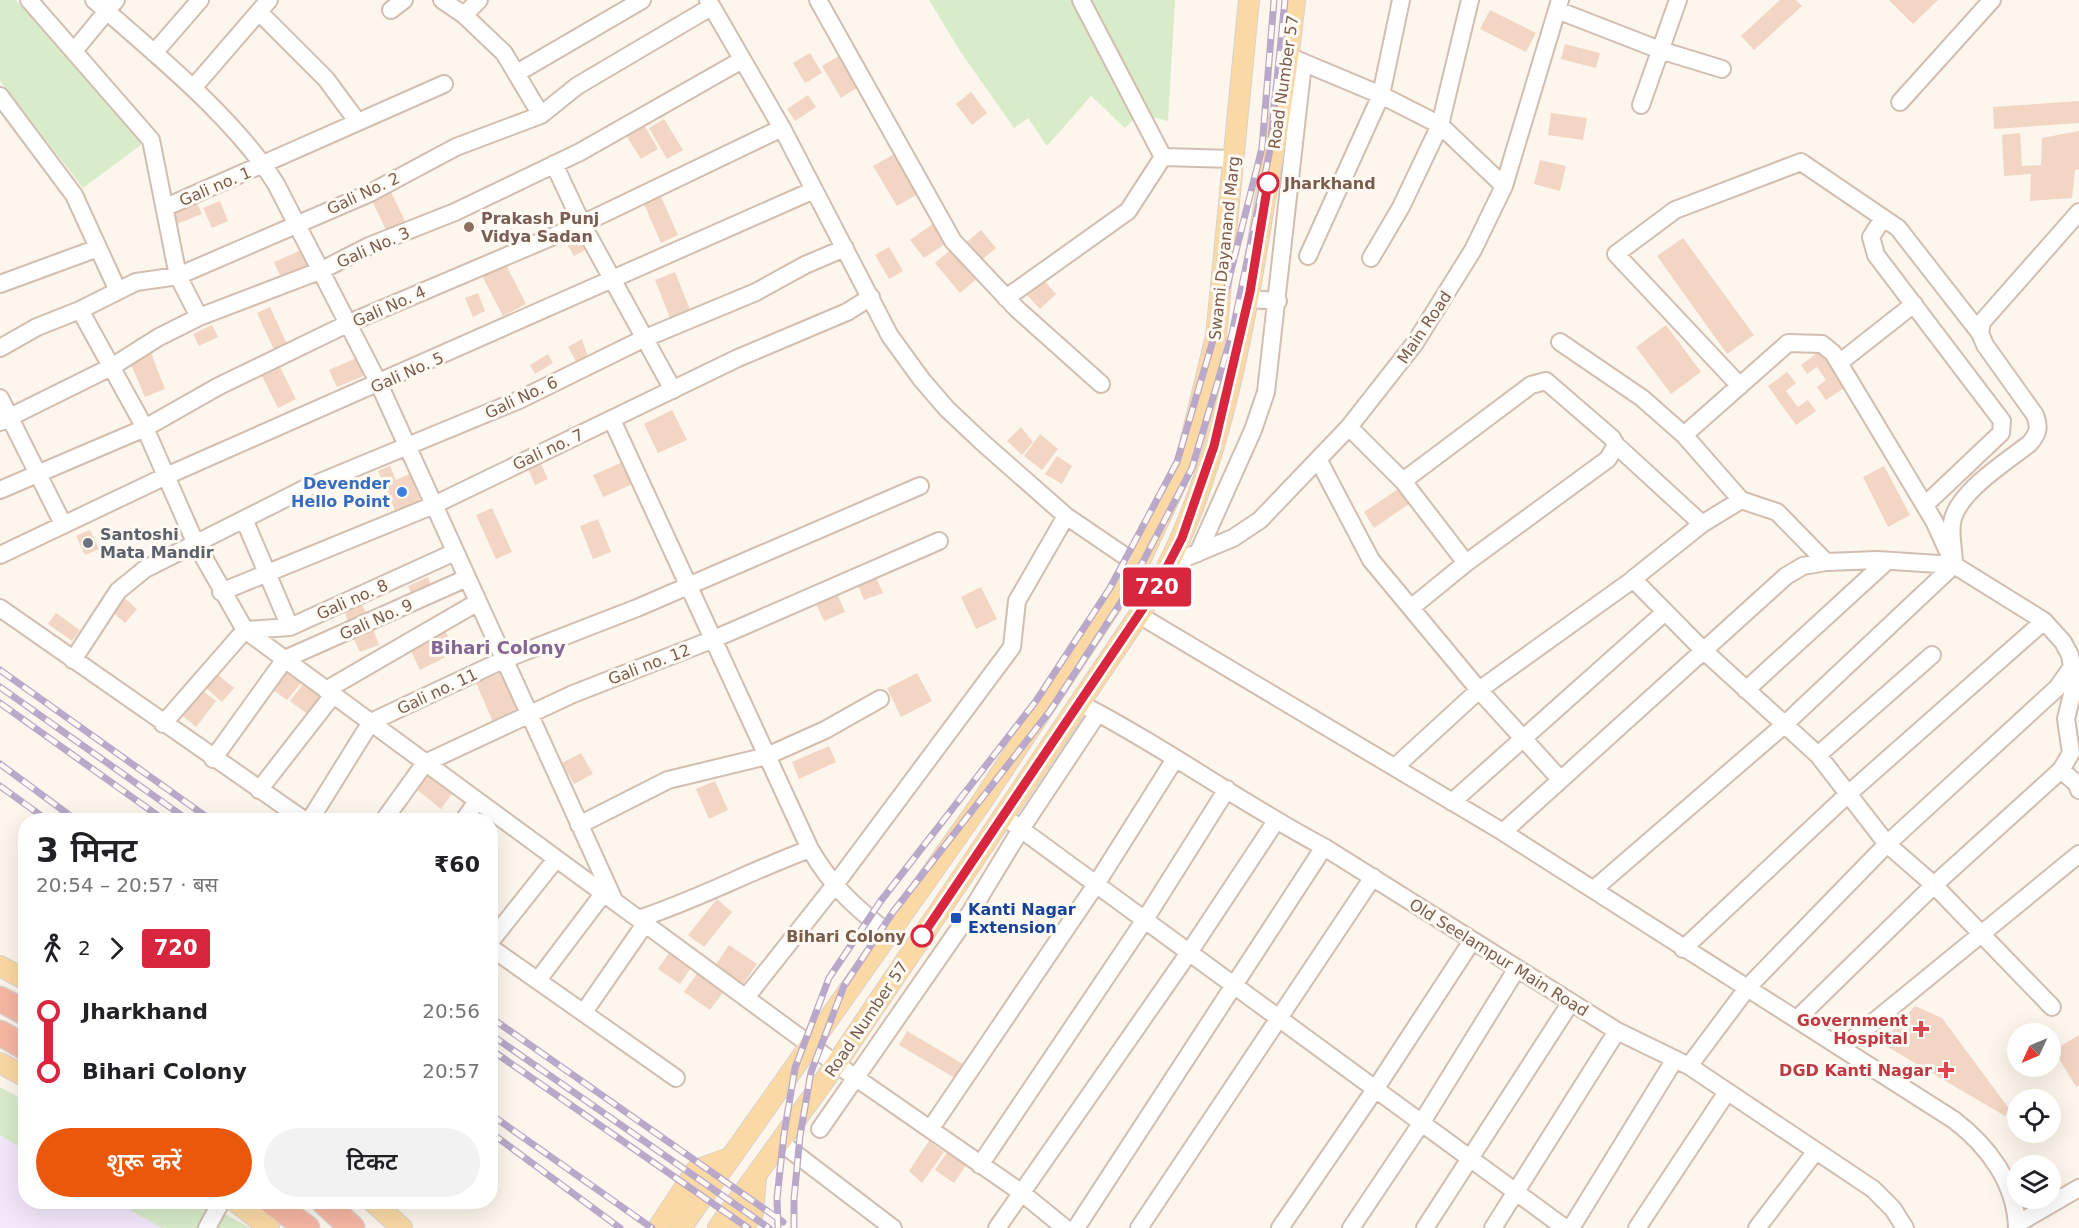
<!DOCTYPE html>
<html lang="hi">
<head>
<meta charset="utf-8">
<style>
  :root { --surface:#fff; --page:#f2f2f2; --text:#202124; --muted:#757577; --accent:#ea580c }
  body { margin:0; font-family:"DejaVu Sans","Noto Sans Devanagari",sans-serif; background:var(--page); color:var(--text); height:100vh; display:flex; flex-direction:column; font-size:22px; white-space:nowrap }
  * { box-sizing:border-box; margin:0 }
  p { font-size:20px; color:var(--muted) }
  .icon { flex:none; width:33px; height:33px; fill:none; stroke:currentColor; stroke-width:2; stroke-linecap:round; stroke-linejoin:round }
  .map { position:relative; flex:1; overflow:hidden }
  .sheet { position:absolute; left:18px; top:813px; width:480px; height:396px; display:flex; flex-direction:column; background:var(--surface); border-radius:24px; box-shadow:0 6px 24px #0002 }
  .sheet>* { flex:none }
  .badge { padding:0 12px; border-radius:4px; font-size:21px; line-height:39px }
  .needle { width:39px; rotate:226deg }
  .buttons { position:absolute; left:2007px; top:1023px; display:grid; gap:12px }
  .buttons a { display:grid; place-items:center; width:54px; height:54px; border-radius:50%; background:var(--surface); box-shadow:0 6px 24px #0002; font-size:30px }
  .map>.badge { position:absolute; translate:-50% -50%; box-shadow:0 0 0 3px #fff }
  .legs { display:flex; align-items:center; gap:9px; height:66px; padding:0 18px; font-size:20px }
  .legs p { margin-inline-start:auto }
  .headline { display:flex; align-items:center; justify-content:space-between; height:102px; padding:0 18px }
  h1 { font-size:33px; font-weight:600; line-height:45px }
  .action { display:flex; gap:12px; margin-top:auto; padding:12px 18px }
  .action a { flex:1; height:69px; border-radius:36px; background:var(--accent); color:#fff; font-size:24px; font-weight:600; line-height:69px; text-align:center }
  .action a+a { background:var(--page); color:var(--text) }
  ul { padding:0 18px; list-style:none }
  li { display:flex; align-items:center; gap:21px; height:60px; font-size:22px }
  li i { display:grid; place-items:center; width:9px; height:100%; margin:0 8px; background:currentColor }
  li i::after { content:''; width:15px; height:15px; margin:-8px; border:4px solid; border-radius:50%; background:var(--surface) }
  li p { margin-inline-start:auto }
  li:first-child i { background:linear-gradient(#0000 50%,currentColor 0) }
  li:last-child i { background:linear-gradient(currentColor 50%,#0000 0) }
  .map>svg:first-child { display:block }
  .education { fill:#f3e8fa }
  .green { fill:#d8ecc9 }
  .building { fill:#f3d5c3 }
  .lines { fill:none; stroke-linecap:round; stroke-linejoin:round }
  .minor-casing { stroke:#d1beb0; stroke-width:20 }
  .major-casing { stroke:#dad1cd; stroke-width:22 }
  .highway-casing { stroke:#dad1cd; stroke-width:27 }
  .minor { stroke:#fff; stroke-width:16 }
  .major { stroke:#fbd9a5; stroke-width:20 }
  .highway { stroke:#f7b7a3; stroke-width:24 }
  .rail-casing { stroke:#b9a8c9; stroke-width:7 }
  .rail { stroke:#fffaf3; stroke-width:4.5; stroke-dasharray:14; stroke-linecap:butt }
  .line-1-casing { stroke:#fff; stroke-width:14 }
  .line-1 { stroke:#d7263d; stroke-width:9 }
  .stop-1-dot { fill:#fff; stroke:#d7263d; stroke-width:3 }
  .education-dot { fill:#8d6e63; stroke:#fffaf3; stroke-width:2 }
  .shop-dot { fill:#3f7fe0; stroke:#fffaf3; stroke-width:2 }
  .worship-dot { fill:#6b7280; stroke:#fffaf3; stroke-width:2 }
  .transit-dot { fill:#1a4fb4; stroke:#fffaf3; stroke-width:2 }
  .health-dot { fill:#e0444e; stroke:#fffaf3; stroke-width:2 }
  .labels { text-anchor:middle; stroke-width:6; stroke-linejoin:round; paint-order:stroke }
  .street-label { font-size:16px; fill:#7a5c4d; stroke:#fffaf3 }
  .stop-label { font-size:16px; font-weight:bold; fill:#7a5c4d; stroke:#fffaf3; text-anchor:start }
  .education-label { font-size:16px; font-weight:bold; fill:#785e54; stroke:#fffaf3; text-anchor:start }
  .shop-label { font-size:16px; font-weight:bold; fill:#366cbe; stroke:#fffaf3; text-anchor:end }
  .worship-label { font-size:16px; font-weight:bold; fill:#5b616d; stroke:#fffaf3; text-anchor:start }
  .transit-label { font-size:16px; font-weight:bold; fill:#164399; stroke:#fffaf3; text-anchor:start }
  .health-label { font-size:16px; font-weight:bold; fill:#be3a42; stroke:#fffaf3; text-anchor:end }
  .neighbourhood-label { font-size:18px; font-weight:bold; fill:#846695; stroke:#fffaf3 }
</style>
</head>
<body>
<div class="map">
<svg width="2079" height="1228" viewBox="0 0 2079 1228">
  <rect width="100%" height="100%" fill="#fdf6ec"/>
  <path class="education" d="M0,1110L25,1126L26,1202H151L195,1228H0Z"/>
  <path class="green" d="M0,0H16L145,142L83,188L0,81Z
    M929,0H1175L1168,121L1139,114L1125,128L1091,96L1047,146L1028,118L1014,128L960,51Z
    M0,1087L25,1101V1150L0,1135Z
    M116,1202H203L250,1228H162Z"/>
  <path class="building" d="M1780,0H1796L1802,6L1754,50L1741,36Z
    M1889,0H1938L1913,24Z
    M1490,10L1536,33L1526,52L1480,29Z
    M1565,44L1600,53L1596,68L1561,59Z
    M810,53L822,73L805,83L793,63Z
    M839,56L858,87L841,98L822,66Z
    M971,92L987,113L972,125L956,104Z
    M808,95L816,107L795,121L787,109Z
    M2079,101V123L1994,129L1993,107Z
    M1551,113L1587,118L1583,140L1548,135Z
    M640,118L658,149L641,159L622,129Z
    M664,119L683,150L667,159L649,128Z
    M2079,131V169L2075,170L2072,198L2030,201L2031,174L2004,176L2002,135L2020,133L2022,166L2041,165L2042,138Z
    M896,153L920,193L897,206L873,166Z
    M1540,160L1566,166L1560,191L1534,184Z
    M390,190L407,225L388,234L371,199Z
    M658,190L678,235L661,243L641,197Z
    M196,201L202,214L174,225L169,212Z
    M220,201L228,221L212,228L203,208Z
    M934,223L948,242L924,258L910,240Z
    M981,230L996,248L978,263L963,245Z
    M573,231L585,250L574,256L563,237Z
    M1683,238L1754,335L1727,354L1657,256Z
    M889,247L903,271L889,279L875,255Z
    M954,247L979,277L960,293L935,263Z
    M303,249L312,268L283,282L274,262Z
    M503,259L526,304L503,316L480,272Z
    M675,272L691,312L671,320L655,280Z
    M1042,278L1056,294L1040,309L1025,293Z
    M478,293L485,311L473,317L465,298Z
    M270,307L287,344L274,350L257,313Z
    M212,325L218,337L199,346L193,334Z
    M1666,325L1701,372L1671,394L1636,347Z
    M582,339L589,360L578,365L568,347Z
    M1820,351L1846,387L1826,400L1817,387L1826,380L1817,367L1807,374L1801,365Z
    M151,353L165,389L145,397L130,362Z
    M548,354L553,363L535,374L530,365Z
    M359,357L366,375L337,387L329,370Z
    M276,359L296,399L278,408L258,368Z
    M1787,372L1796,383L1786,391L1798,407L1808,400L1816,411L1796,425L1768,386Z
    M672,410L687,440L658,453L644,424Z
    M1021,427L1033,442L1022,455L1007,441Z
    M1040,434L1058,449L1042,470L1024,456Z
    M1057,456L1072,466L1062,484L1045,474Z
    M539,459L548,479L535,485L526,464Z
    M625,461L635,483L603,497L593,475Z
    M390,466L396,480L410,474L422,505L397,515L378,471Z
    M1884,466L1910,515L1888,527L1863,477Z
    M1398,489L1409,504L1374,528L1364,512Z
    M492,508L512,552L496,559L476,515Z
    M598,519L611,552L593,559L580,526Z
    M90,530L99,549L85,555L76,536Z
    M875,575L883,593L864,600L857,583Z
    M428,577L435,595L415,603L408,586Z
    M981,587L997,619L976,629L961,597Z
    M836,591L845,612L824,621L814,600Z
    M120,594L137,609L125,623L108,608Z
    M360,600L369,619L349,628L344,607Z
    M56,613L80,630L72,641L48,624Z
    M371,624L379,645L360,652L351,633Z
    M445,631L456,652L420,670L410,649Z
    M285,665L301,683L287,700L269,687Z
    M502,672L520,713L494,724L476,683Z
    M917,673L932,701L901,717L887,688Z
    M218,675L234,688L222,702L206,688Z
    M303,684L324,699L310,716L290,701Z
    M203,691L216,701L196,727L183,716Z
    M829,746L836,762L799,779L792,762Z
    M581,753L593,774L574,784L562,763Z
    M428,770L454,791L441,809L415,788Z
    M715,781L728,810L709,819L696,789Z
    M717,899L732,912L704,947L688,935Z
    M729,945L757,964L743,984L715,966Z
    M673,947L695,962L680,984L658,969Z
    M699,971L725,990L710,1010L684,992Z
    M1915,1006L1942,1018L2010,1110L2005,1116L1881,1043Z
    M907,1031L963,1064L955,1078L899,1045Z
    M2079,1035V1085L2076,1087L2054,1050Z
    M929,1141L944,1152L922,1183L909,1171Z
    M948,1151L967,1164L954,1183L935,1170Z"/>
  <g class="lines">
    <defs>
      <path id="minor" d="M29,0L151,140L178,276L199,317
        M94,0C154,53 234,117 276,184L379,384L614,900
        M442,0L464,15L504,53L541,115
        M708,0L782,128L890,336L922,380L947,409L982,442L1066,516L1138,565
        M818,0L953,241L1017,309L1101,384
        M1081,0L1163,157L1233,159
        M391,10L404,0
        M1557,10L1660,50L1722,69
        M259,12L326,79L357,121
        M464,15L479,0
        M74,51L116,0
        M154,53L200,0
        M1295,59L1381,95L1440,125L1504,186
        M517,73L642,0
        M193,88L269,0
        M0,96L74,195L118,291
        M1900,102L1992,0
        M1641,105L1678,0
        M554,164L582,224L673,390
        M166,207L444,84
        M1883,218L1871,237L1876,255L2002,421L2001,433L1925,505
        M1308,256L1381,95L1401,0
        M1371,258L1401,207L1440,125L1470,0
        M0,284L98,248
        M1006,298L1128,211L1163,157
        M1248,299L1278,301
        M80,310L145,428L195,542L245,630L836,1064L1022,1193L1065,1228
        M1560,342L1642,398L1684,435L1741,500L1777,512L1826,562
        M0,348L37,327L80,310L136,282L178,276L370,193L456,147L541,115L577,86L711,7
        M1839,363L1914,304
        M1740,386L1616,254L1675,210L1801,162L1898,228L1980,333
        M0,398L63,524
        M612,420L810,849C832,887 855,907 889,934
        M0,422L113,366L159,337L199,317L322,270L369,246L455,212L580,152L742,60
        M1349,427L1403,481L1466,563
        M1684,435L1788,343L1822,344L1833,353L1934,521L1950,556
        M1318,459L1371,560L1479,690L1560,779
        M1403,481L1531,385L1546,381L1612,438L1616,445L1702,524
        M0,490L145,428L219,386L349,323L582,224L782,128
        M1741,500L1702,524L1633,579L1702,649L1818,755L1887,844L1934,885L2052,1007
        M244,519L290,627
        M1198,553L1253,430L1266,392L1303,63
        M0,555L164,477L814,190
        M1168,565L1233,538L1260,520L1349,427L1415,343L1473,250L1504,186L1560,0
        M1954,565C1954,552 1950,536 1952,523C1956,493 2006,462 2029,444C2038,434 2040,428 2035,415L1985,345L1980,333L1982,322L2079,212
        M221,592L434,505L738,358L847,312L871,297
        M1412,607L1466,563L1608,459L1616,445
        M0,608L304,820
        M1139,615L1503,832L1954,1120C1988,1146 2016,1183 2017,1228
        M73,660L118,591L145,569L306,488L519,400L643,339L756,292L805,265L845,248
        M326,690L478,602
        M1746,690L1887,561
        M1079,703C1163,746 1241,803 1324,847L1617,1031L1689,1066L1873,1189L1893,1209L1905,1228
        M163,724L245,630L290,627L455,552
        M1818,755L1932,655
        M213,759L285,659L467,578
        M1395,767L1479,690L1635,578
        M259,790L333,695
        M1452,802L1665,612
        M1003,816L1565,1228
        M310,820L371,722L503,660L637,608L920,486
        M384,820L425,763L573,694L714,639L939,541
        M464,820L477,801
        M579,825L668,780L767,756L825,730L880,699
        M1503,832L1786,576L1803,566L1826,562L1877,560L1954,565L2044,621L2063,642L2070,655L2072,667L2073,690L2066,719L2071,753L2061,770L2077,784L2079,790
        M1594,889L1784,725L1954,565
        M638,919C697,900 752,870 810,849
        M490,942L556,859
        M490,947L676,1078
        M1683,949L1847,795L2044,621
        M538,980L603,894
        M747,996L834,886L1012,647L1017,601L1066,516
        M584,1012L645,924
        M1798,1018L1934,885L2061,770
        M1843,1047L2079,854
        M1689,1066L1748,987L1887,844L2057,688L2072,667
        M931,1128L1095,886L1175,759
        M820,1129L970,913L1021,829L1098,713
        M780,1142L893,1228
        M980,1165L1144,921L1227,789
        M2017,1224L2079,1188
        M207,1228L221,1202
        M997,1228L1188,954L1276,821
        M1076,1228L1324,847
        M1139,1228L1373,877
        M1280,1228L1376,1088L1472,941
        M1351,1228L1422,1122L1516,970
        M1425,1228L1571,1002
        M1493,1228L1617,1031
        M1571,1228L1675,1059
        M1637,1228L1727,1092
        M1757,1228L1816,1151"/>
      <path id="major" d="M0,966L26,980
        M0,1063L26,1077
        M236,1202L269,1228
        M373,1202L402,1228
        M658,1228L696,1170L729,1158
        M681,1228L981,803L1138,565L1185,464L1216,336L1249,0
        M718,1228L836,1064L1139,615C1215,501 1242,340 1264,206C1276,138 1288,69 1295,0
        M742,1228L753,1214L756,1178"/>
      <path id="highway" d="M0,999L26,1013
        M0,1033L26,1048
        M272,1202L307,1228
        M324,1202L352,1228"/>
    </defs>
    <use href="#minor" class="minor-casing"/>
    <use href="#major" class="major-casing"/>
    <use href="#highway" class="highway-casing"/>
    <use href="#minor" class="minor"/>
    <use href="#major" class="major"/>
    <use href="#highway" class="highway"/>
    <defs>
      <path id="rail" d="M0,670L211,820
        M0,687L188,820
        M0,703L164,820
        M0,764L76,820
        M0,786L47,820
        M490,1017L783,1222
        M490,1034L769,1228
        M490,1049L748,1228
        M490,1114L652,1228
        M490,1132L620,1228
        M778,1228L777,1198L784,1134L795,1068L829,978L880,902L1036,701L1110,588L1177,462L1216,330L1262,148L1274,0
        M794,1228V1199L800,1136L811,1072L844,986L893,912L1050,711L1125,596L1192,468L1232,334L1270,150L1285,0"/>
    </defs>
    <use href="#rail" class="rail-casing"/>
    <use href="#rail" class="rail"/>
  </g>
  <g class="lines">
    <defs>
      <path id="line-1" d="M922,936L1154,592L1182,538L1214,446L1250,292L1268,183"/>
    </defs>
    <use href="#line-1" class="line-1-casing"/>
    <use href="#line-1" class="line-1"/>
  </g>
  <g class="stop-1-dot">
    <circle cx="1268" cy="183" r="10"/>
    <circle cx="922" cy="936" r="10"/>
  </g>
  <circle class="education-dot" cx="469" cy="227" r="6"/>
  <circle class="shop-dot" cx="402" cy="492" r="6"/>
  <circle class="worship-dot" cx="88" cy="543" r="6"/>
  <rect class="transit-dot" x="950" y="912" width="12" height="12" rx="3"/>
  <g class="health-dot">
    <path d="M1918 1020h6v6h6v6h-6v6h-6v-6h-6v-6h6z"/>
    <path d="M1943 1061h6v6h6v6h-6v6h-6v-6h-6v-6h6z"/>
  </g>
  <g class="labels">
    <g class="street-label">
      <text transform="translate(1283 82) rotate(-82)" y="6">Road Number 57</text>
      <text transform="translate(215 186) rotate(-23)" y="6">Gali no. 1</text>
      <text transform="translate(363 193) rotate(-25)" y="6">Gali No. 2</text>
      <text transform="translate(373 247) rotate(-24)" y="6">Gali No. 3</text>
      <text transform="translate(1224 248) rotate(-84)" y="6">Swami Dayanand Marg</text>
      <text transform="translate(389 306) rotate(-24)" y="6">Gali No. 4</text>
      <text transform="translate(1424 327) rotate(-56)" y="6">Main Road</text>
      <text transform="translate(407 372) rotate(-24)" y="6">Gali No. 5</text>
      <text transform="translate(521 397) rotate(-25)" y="6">Gali No. 6</text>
      <text transform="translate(548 449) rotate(-25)" y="6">Gali no. 7</text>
      <text transform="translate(352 599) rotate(-24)" y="6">Gali no. 8</text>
      <text transform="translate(376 619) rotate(-24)" y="6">Gali No. 9</text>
      <text transform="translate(649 664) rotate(-21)" y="6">Gali no. 12</text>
      <text transform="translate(437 691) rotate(-25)" y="6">Gali no. 11</text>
      <text transform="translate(1499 957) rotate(32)" y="6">Old Seelampur Main Road</text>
      <text transform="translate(866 1019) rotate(-56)" y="6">Road Number 57</text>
    </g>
    <g class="stop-label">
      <text x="1284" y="189">Jharkhand</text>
      <text x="906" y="942" text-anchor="end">Bihari Colony</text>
    </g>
    <g class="education-label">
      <text x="481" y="224">Prakash Punj<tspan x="481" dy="18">Vidya Sadan</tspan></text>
    </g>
    <g class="shop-label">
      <text x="390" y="489">Devender<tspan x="390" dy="18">Hello Point</tspan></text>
    </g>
    <g class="worship-label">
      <text x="100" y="540">Santoshi<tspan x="100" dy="18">Mata Mandir</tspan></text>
    </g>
    <g class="transit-label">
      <text x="968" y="915">Kanti Nagar<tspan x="968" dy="18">Extension</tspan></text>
    </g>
    <g class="health-label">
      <text x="1908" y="1026">Government<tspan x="1908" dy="18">Hospital</tspan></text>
      <text x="1932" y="1076">DGD Kanti Nagar</text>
    </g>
    <g class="neighbourhood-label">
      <text x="498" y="654">Bihari Colony</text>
    </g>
  </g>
</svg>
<div class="buttons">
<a><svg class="needle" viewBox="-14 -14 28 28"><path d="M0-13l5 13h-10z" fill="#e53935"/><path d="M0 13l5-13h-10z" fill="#757577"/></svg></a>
<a><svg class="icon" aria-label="locate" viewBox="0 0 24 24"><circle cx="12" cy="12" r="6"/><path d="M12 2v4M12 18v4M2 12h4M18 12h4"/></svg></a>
<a><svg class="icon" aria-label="layers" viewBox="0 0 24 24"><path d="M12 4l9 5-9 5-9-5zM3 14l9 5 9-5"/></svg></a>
</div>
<b class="badge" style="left:1157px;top:587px;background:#d7263d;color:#fff">720</b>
<section class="sheet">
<div class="headline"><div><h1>3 मिनट</h1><p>20:54 – 20:57 · बस</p></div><b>₹60</b></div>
<div class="legs"><svg class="icon" aria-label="walk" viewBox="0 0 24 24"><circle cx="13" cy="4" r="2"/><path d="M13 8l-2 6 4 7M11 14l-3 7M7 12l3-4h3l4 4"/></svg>2<svg class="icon" aria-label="forward" viewBox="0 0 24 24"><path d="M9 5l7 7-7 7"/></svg><b class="badge" style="background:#d7263d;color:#fff">720</b></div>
<ul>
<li><i style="color:#d7263d"></i><b>Jharkhand</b><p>20:56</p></li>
<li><i style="color:#d7263d"></i><b>Bihari Colony</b><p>20:57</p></li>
</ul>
<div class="action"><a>शुरू करें</a><a>टिकट</a></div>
</section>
</div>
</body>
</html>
